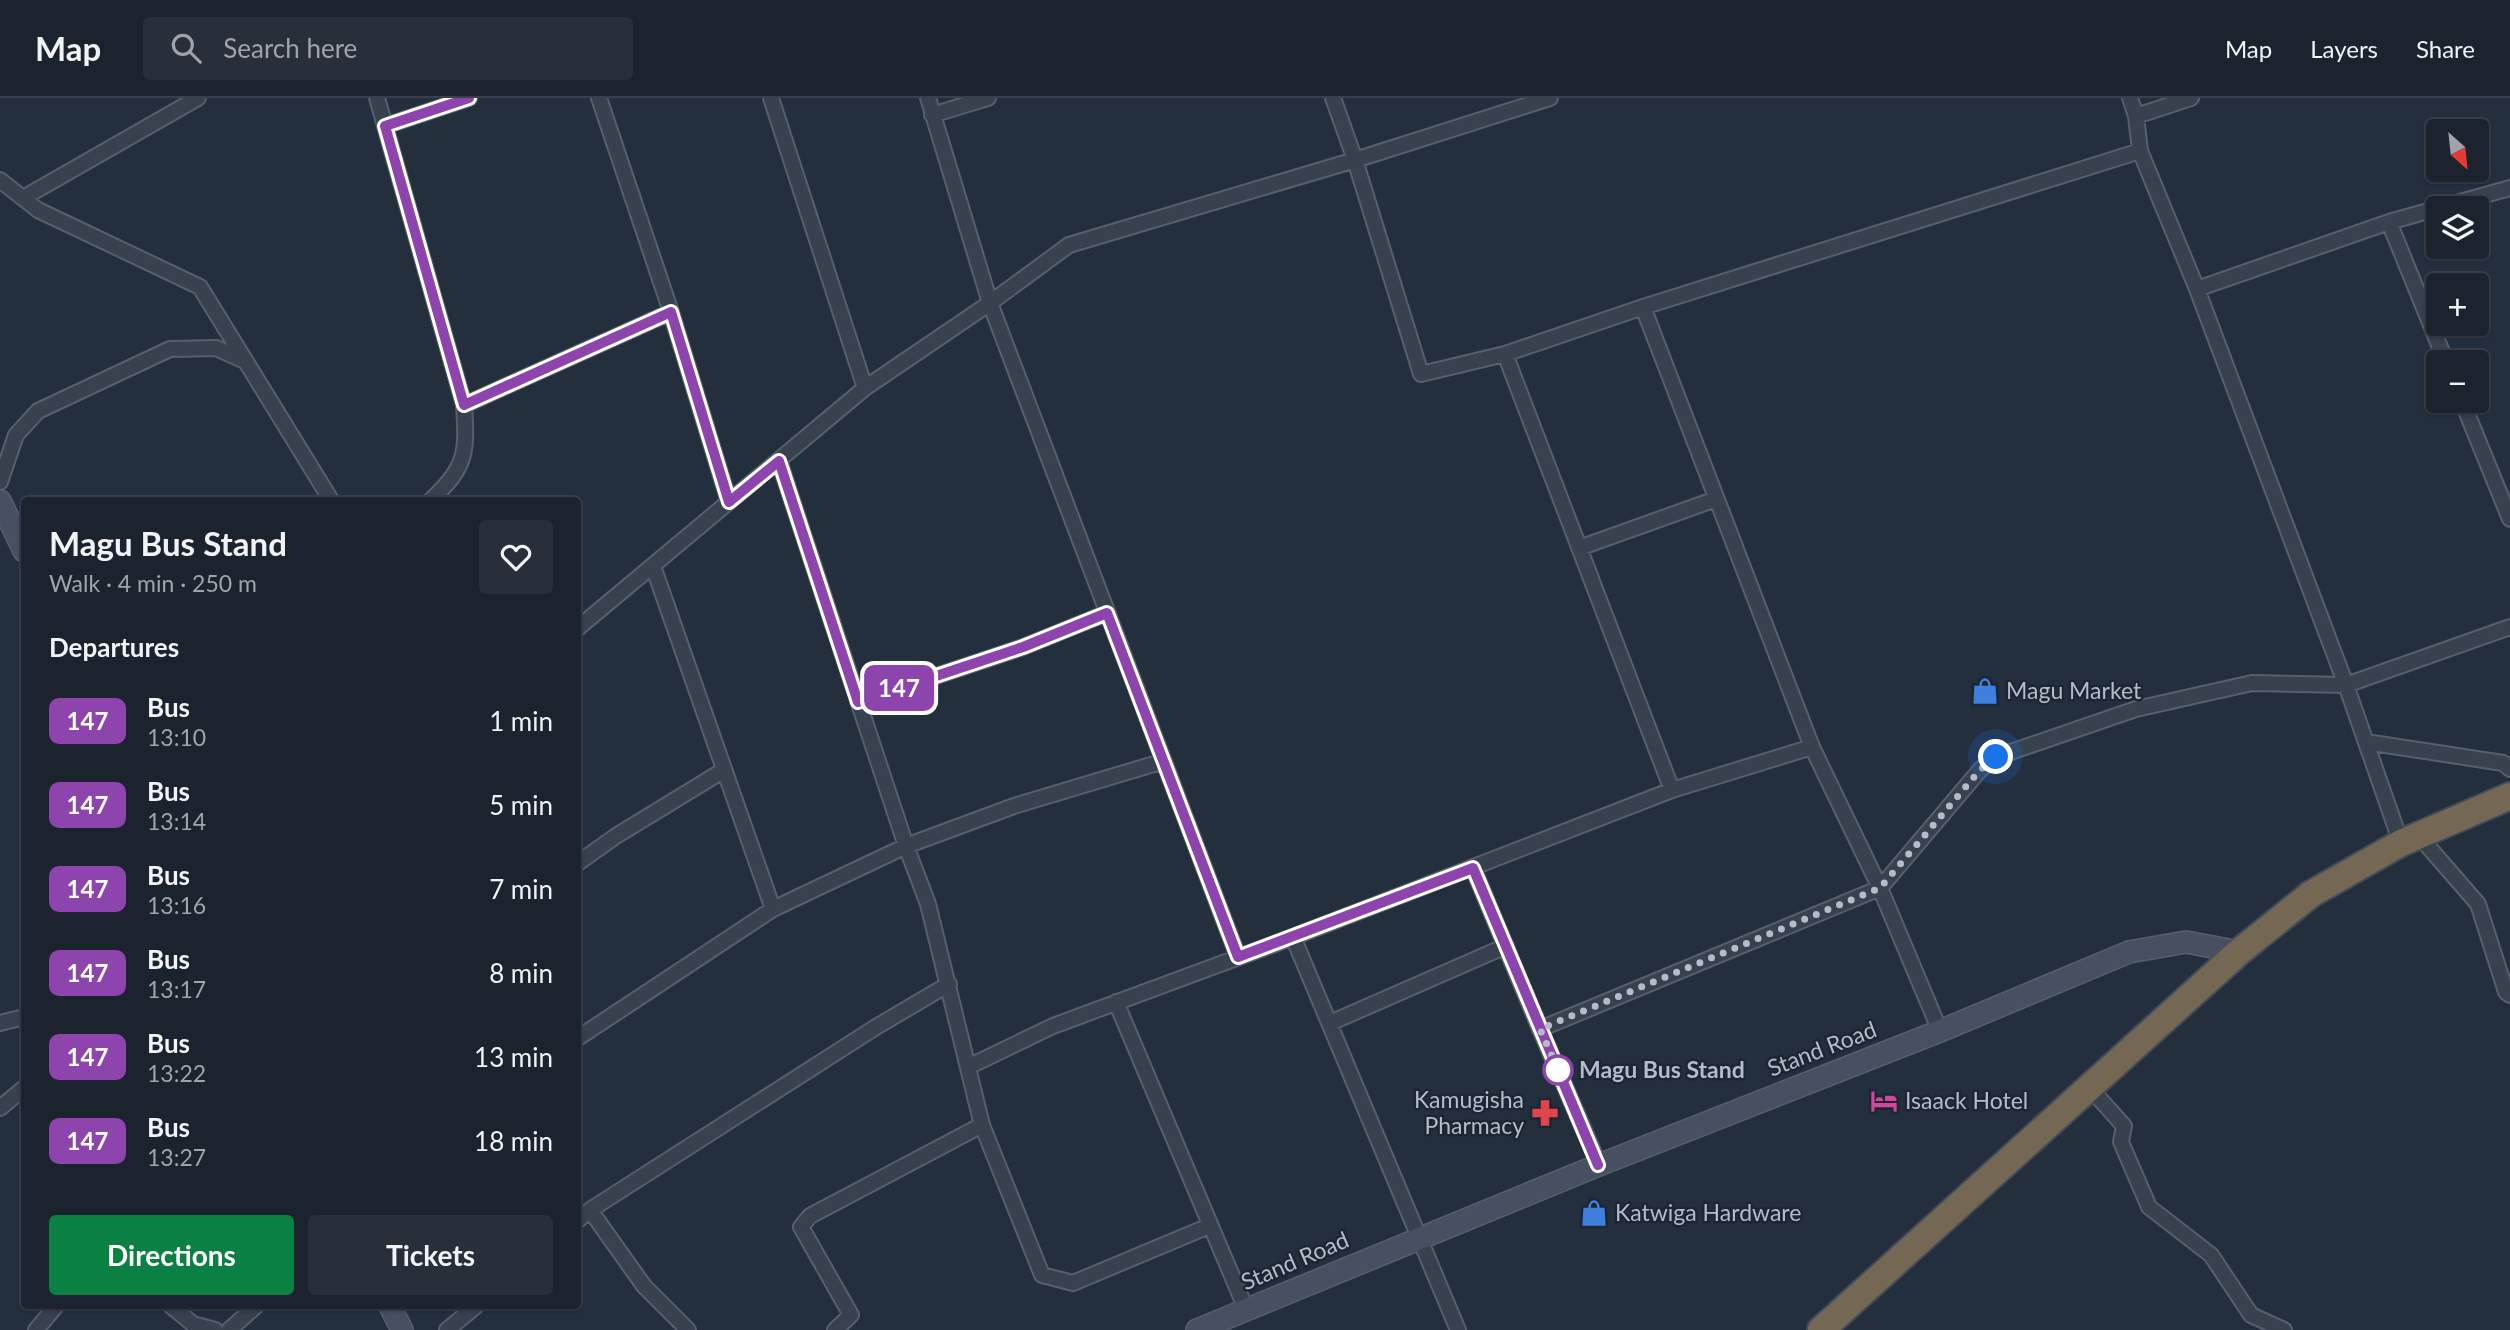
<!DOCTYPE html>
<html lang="en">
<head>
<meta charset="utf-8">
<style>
  :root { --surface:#1b232e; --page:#282f3a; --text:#f1f3f6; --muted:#a0a4aa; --line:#39404a; --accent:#0b8043 }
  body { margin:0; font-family:Lato,sans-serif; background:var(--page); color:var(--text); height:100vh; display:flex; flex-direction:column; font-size:26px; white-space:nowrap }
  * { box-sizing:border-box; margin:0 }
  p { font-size:23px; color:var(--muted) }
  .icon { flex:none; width:38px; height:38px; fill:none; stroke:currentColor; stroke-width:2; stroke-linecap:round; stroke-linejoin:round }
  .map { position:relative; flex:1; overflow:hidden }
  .details { position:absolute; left:21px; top:399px; width:560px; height:812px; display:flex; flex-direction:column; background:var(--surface); border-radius:7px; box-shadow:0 2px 5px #0004,0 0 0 2px var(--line) }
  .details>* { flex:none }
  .badge { padding:0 14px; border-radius:10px; font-size:24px; line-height:46px }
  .needle { width:46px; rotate:153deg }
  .fabs { position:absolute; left:2426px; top:21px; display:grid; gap:14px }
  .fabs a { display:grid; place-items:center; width:63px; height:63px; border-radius:7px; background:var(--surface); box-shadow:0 2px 5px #0004,0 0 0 2px var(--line); font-size:35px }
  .you { position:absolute; width:35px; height:35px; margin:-18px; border:5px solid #fff; border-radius:50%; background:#1a73e8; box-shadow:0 0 0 10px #1a73e833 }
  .map>.badge { position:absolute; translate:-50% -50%; box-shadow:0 0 0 4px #fff }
  h2 { padding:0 28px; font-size:26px; line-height:63px }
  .round { display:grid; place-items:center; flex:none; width:74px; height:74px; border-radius:7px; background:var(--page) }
  .head { display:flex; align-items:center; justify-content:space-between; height:119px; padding:0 28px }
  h1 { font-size:33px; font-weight:700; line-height:52px }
  .button { display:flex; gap:14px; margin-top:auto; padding:14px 28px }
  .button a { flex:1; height:80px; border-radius:7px; background:var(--accent); color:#fff; font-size:28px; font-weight:700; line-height:80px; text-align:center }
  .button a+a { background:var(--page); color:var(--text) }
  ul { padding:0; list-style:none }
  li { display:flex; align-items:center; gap:21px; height:84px; padding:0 28px }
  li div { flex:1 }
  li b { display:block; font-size:26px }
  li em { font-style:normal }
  li .badge { min-width:77px; font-weight:700; text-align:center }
  header { display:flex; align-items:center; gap:42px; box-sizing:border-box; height:98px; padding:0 35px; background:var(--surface); border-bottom:2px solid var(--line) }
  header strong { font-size:33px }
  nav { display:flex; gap:38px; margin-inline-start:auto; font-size:24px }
  .search { width:490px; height:63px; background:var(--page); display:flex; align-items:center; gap:18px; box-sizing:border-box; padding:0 24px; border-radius:7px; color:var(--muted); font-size:26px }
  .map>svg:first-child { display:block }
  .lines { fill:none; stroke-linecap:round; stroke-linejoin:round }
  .street-casing { stroke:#565f6c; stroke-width:18 }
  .secondary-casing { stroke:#565f6c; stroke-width:24 }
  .highway-casing { stroke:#434c59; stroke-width:30 }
  .street { stroke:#38414e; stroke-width:14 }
  .secondary { stroke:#465061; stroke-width:21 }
  .highway { stroke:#746855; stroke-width:26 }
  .line-casing { stroke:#fff; stroke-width:16 }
  .line { stroke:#8e44ad; stroke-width:10 }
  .walk { stroke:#b4bcc9; stroke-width:7; stroke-dasharray:0 12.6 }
  .stop-dot { fill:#fff; stroke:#8e44ad; stroke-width:3.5 }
  .labels { text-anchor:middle; stroke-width:5; stroke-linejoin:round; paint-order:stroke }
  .poi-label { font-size:23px; fill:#b4bcc9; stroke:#1d2633; text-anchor:start }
  .street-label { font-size:23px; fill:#b4bcc9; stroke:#1d2633 }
  .stop-label { font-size:23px; font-weight:bold; fill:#b4bcc9; stroke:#1d2633; text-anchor:start }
</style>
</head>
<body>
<header>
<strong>Map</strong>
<div class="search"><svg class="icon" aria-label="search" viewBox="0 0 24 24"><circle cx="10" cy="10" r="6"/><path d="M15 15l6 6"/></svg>Search here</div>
<nav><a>Map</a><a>Layers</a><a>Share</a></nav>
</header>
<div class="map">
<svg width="2510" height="1232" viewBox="0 0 2510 1232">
  <rect width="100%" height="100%" fill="#242f3e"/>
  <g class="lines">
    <defs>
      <path id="street" d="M377,0L385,28
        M599,0L671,214L729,404
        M771,0L865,290
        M928,0L990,205L1238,859
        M1333,0L1355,62L1421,276L1505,256L1643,209L2140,53
        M2130,0L2136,18L2140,53L2197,191L2346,587L2401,745
        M932,17L988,0
        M2136,18L2191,0
        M0,82L38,112L200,189L331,402
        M23,100L198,0
        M2389,124L2446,264
        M2197,191L2389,124L2510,90
        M1643,209L1812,649
        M1505,256L1672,692
        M2462,303L2510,421
        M464,307L671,214
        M779,363L906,748L928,806L982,1027L1042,1177L1073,1185L1209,1128
        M0,384L16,337L38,313L170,251L216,250L245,263
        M431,402C467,368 467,355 464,307L385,28L469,0
        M1579,450L1716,401
        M653,468L773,811
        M578,530L865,290L990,205L1069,147L1355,62L1550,0
        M858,604L1023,549L1107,515
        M2366,644L2503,665L2510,671
        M2419,738L2478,806L2506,894L2510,897
        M578,765L616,738L724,672
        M1473,770L1540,931
        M1293,839L1458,1232
        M1116,904L1246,1211
        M0,925L24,919
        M1330,925L1506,848
        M578,940L773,811L906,748L1014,708L1164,663
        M968,969L1053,928L1293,839L1672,692L1812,649L1880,790L1940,933
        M2089,989L2124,1028L2121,1044L2149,1109L2211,1157L2251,1217L2284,1232
        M0,1010L24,990
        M1599,1067L1540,931L1880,790L1980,672L1996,659L2136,611L2252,585L2346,587L2510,529
        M590,1112L644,1188L688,1232
        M578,1122L590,1112L876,929L949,886
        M171,1208L193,1226L215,1232
        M36,1232L56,1208
        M229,1232L256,1208
        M447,1232L476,1208
        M835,1232L851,1217L801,1129L810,1118L982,1027"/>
      <path id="secondary" d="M0,403L24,453
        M390,1208L402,1232
        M1197,1232L1599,1067L1940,933L2129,854L2186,844L2239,854"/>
      <path id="highway" d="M1821,1232L2239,854L2311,796L2401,745L2510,698"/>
    </defs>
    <use href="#street" class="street-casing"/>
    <use href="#secondary" class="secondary-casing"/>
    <use href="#highway" class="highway-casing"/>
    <use href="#street" class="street"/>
    <use href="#secondary" class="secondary"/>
    <use href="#highway" class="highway"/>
  </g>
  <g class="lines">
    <defs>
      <path id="line" d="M469,0L385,28L464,307L671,214L729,404L779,363L858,604L1023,549L1107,515L1238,859L1473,770L1598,1067"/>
    </defs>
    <use href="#line" class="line-casing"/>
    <use href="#line" class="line"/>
    <path class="walk" d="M1558,972L1560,976L1540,931L1880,790L1980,672L1996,659"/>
  </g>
  <defs>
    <symbol id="shop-bare" viewBox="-9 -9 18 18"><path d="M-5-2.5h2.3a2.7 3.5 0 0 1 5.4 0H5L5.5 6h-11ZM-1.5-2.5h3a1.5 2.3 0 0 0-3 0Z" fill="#3f7fe0" stroke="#1d2633" stroke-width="2.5" paint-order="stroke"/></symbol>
    <symbol id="hotel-bare" viewBox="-9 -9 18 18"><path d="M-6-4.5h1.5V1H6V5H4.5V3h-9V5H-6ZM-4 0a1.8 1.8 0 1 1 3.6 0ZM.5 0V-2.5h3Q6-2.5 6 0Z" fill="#d1479c" stroke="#1d2633" stroke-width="2.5" paint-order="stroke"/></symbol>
    <symbol id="pharmacy-bare" viewBox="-9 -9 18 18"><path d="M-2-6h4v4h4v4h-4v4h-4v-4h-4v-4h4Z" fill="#e0444e" stroke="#1d2633" stroke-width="2.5" paint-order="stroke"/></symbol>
  </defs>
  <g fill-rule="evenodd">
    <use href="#shop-bare" x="1966" y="574" width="38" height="38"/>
    <use href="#hotel-bare" x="1865" y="984" width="38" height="38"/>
    <use href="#pharmacy-bare" x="1526" y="996" width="38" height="38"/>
    <use href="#shop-bare" x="1575" y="1096" width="38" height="38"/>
  </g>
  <circle class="stop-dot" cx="1558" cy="972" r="14"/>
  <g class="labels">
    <g class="poi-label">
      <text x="2006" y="601">Magu Market</text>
      <text x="1524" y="1010" text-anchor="end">Kamugisha<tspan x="1524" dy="26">Pharmacy</tspan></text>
      <text x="1905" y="1011">Isaack Hotel</text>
      <text x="1615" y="1123">Katwiga Hardware</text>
    </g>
    <g class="street-label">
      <text transform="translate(1822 951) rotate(-21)" y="8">Stand Road</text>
      <text transform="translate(1295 1163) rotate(-23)" y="8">Stand Road</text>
    </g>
    <g class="stop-label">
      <text x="1579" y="980">Magu Bus Stand</text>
    </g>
  </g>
</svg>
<div class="fabs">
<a><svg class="needle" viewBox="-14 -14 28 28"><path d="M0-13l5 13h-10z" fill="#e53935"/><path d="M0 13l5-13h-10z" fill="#a0a4aa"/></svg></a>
<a><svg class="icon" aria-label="layers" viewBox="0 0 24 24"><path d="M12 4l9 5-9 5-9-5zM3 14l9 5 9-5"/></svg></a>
<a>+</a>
<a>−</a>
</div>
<div class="you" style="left:1996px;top:659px"></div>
<b class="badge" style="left:899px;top:590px;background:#8e44ad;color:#fff">147</b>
<section class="details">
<div class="head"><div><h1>Magu Bus Stand</h1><p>Walk · 4 min · 250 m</p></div><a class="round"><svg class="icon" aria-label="heart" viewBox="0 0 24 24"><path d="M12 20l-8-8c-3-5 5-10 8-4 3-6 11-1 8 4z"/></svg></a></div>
<h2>Departures</h2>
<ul>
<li><span class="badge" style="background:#8e44ad;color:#fff">147</span><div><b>Bus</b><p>13:10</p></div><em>1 min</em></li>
<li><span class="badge" style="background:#8e44ad;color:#fff">147</span><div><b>Bus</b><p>13:14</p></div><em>5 min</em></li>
<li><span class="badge" style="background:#8e44ad;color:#fff">147</span><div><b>Bus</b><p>13:16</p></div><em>7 min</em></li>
<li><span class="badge" style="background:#8e44ad;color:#fff">147</span><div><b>Bus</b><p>13:17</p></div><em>8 min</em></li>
<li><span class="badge" style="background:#8e44ad;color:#fff">147</span><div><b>Bus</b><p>13:22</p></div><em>13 min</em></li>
<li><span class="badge" style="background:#8e44ad;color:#fff">147</span><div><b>Bus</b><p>13:27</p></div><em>18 min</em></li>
</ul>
<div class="button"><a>Directions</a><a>Tickets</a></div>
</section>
</div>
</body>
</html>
